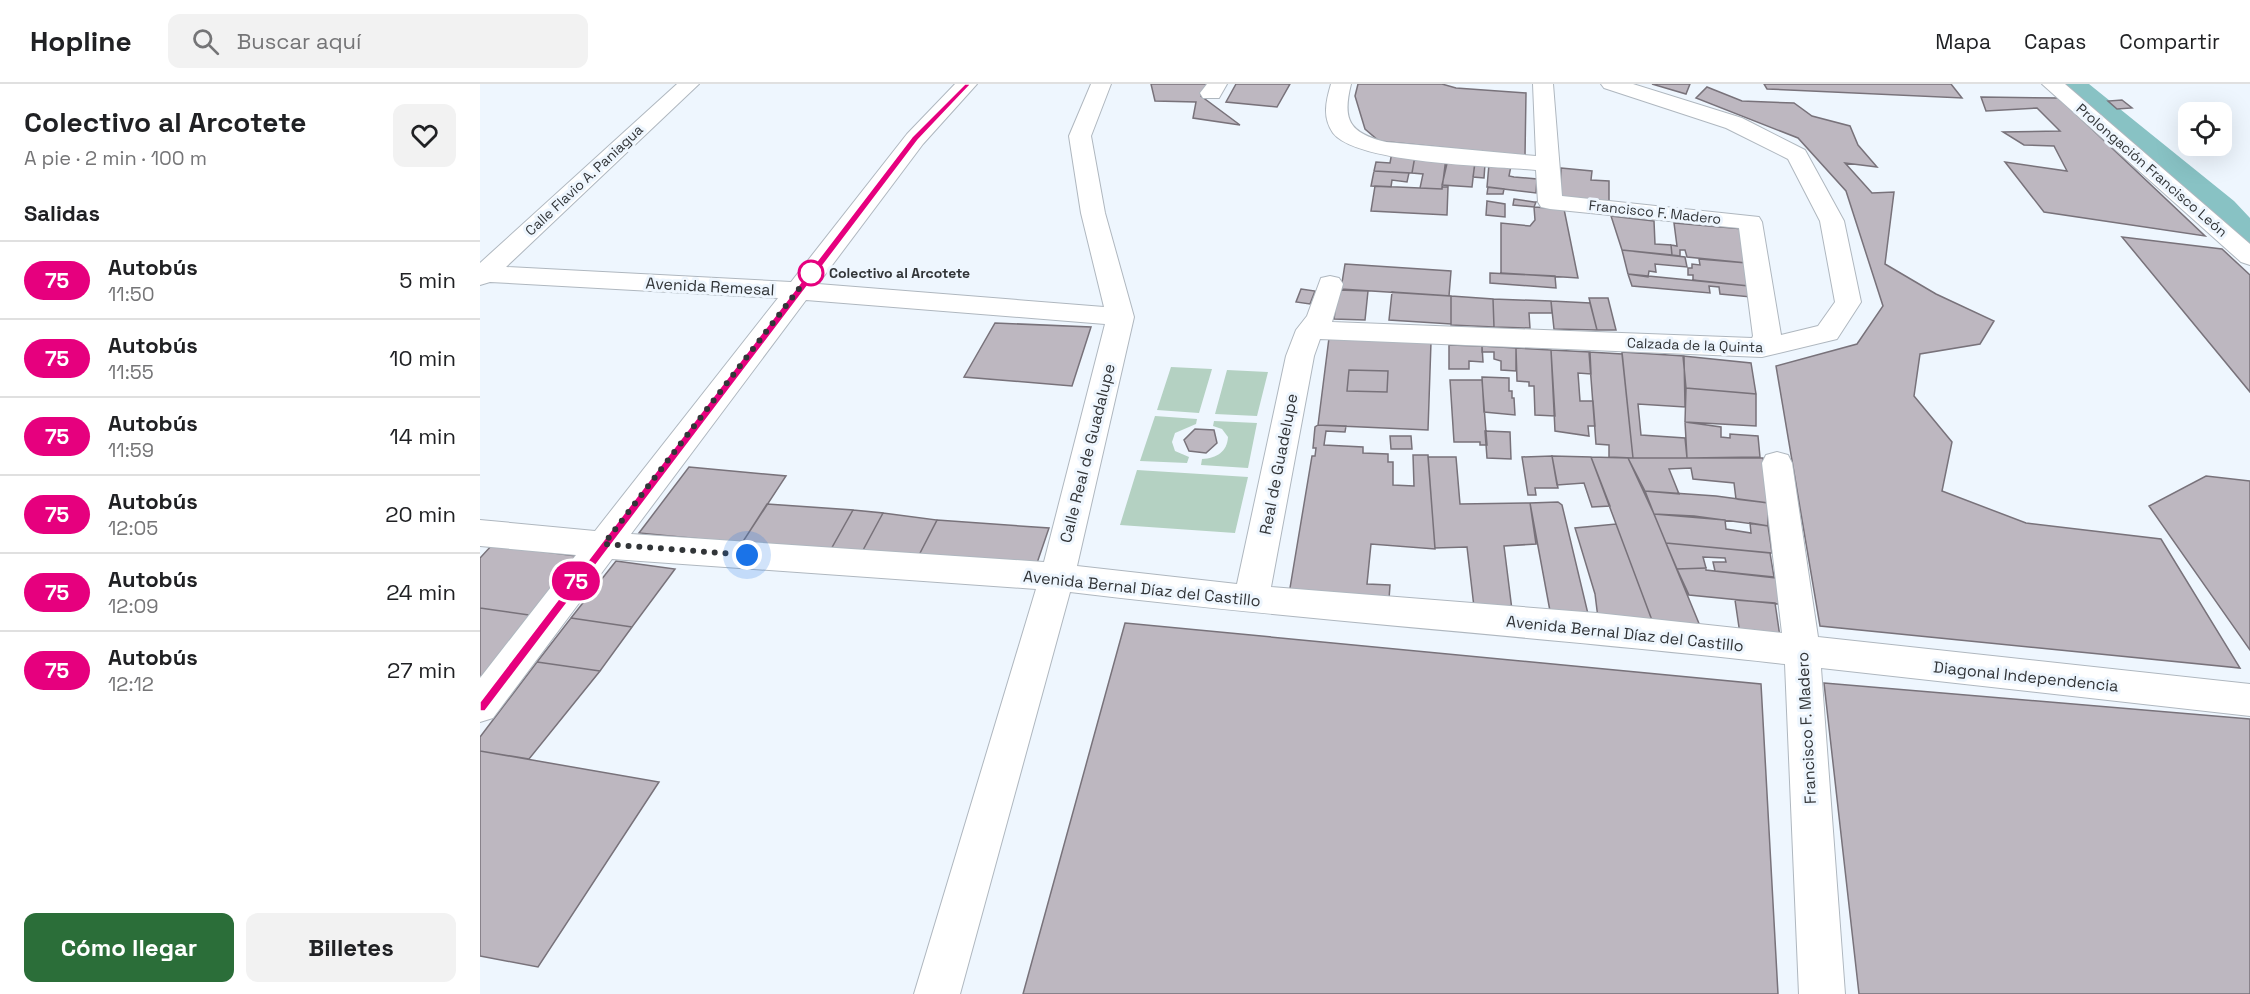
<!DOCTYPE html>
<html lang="es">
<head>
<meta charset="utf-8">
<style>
  :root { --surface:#fff; --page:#f2f2f2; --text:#202124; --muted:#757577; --line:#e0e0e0; --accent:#2b6e39 }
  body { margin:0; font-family:"Space Grotesk",sans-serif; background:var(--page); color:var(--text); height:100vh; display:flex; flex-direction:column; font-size:22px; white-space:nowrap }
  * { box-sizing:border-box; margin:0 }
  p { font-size:20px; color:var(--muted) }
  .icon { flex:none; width:33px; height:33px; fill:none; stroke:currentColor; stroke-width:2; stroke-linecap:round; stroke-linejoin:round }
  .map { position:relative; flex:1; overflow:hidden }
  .panel { display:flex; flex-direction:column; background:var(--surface); width:480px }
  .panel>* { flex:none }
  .badge { padding:0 12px; border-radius:20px; font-size:21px; line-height:39px }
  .tools { position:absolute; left:1698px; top:18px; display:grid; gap:12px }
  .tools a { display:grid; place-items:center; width:54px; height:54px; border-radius:12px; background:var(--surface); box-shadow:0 6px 24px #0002; font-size:30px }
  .you { position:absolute; width:30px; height:30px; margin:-15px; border:4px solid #fff; border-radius:50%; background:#1a73e8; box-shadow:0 0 0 9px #1a73e833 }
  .map>.badge { position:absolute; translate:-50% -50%; box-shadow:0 0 0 3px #fff }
  h2 { padding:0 24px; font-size:22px; line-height:54px }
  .round { display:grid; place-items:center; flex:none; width:63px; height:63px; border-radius:12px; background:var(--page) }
  .summary { display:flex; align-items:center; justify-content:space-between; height:102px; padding:0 24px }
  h1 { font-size:28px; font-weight:600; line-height:45px }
  .cta { display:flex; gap:12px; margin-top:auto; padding:12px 24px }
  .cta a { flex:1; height:69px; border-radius:12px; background:var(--accent); color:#fff; font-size:24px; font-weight:600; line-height:69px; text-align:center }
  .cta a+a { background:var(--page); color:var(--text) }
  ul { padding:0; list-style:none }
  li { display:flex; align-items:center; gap:18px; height:78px; padding:0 24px; border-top:2px solid var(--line) }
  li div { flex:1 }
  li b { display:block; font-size:22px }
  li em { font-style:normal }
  li .badge { min-width:66px; font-weight:700; text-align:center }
  header { display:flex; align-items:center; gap:36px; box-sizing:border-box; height:84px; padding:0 30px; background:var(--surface); border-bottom:2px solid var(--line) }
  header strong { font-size:28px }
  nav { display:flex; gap:33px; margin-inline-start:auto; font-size:21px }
  .search { width:420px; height:54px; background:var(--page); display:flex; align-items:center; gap:15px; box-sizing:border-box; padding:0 21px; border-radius:12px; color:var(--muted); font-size:22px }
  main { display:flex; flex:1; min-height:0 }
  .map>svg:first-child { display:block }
  .green { fill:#b4d1c2 }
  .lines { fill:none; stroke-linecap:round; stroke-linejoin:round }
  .canal { fill:#88c2c4; fill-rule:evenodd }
  .building { fill:#bdb7c0; stroke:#78727a; stroke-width:1.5; fill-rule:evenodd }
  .minor-casing { stroke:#afb7bf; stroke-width:2 }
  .minor { fill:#fff; fill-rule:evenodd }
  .line { fill:#e6007e; stroke:#fff; stroke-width:1.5 }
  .walk { stroke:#323538; stroke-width:6; stroke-dasharray:0 10.8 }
  .stop-dot { fill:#fff; stroke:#e6007e; stroke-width:3 }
  .labels { text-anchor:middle; stroke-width:6; stroke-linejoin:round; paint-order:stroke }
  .far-street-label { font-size:14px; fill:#323538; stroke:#eef6fe }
  .far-stop-label { font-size:14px; font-weight:bold; fill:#323538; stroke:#eef6fe; text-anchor:start }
  .street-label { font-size:16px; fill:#323538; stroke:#eef6fe }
</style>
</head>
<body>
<header>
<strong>Hopline</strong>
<div class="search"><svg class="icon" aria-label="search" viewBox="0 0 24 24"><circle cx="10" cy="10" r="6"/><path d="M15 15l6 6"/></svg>Buscar aquí</div>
<nav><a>Mapa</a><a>Capas</a><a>Compartir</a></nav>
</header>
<main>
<section class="panel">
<div class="summary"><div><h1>Colectivo al Arcotete</h1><p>A pie · 2 min · 100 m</p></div><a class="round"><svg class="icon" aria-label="heart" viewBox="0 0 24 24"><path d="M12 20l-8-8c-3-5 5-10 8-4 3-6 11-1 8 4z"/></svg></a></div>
<h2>Salidas</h2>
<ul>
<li><span class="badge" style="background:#e6007e;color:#fff">75</span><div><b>Autobús</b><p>11:50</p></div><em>5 min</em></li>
<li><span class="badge" style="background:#e6007e;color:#fff">75</span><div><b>Autobús</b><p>11:55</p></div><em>10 min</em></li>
<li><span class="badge" style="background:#e6007e;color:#fff">75</span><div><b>Autobús</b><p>11:59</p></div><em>14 min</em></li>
<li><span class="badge" style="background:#e6007e;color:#fff">75</span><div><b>Autobús</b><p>12:05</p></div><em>20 min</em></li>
<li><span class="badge" style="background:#e6007e;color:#fff">75</span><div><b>Autobús</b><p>12:09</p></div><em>24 min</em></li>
<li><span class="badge" style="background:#e6007e;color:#fff">75</span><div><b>Autobús</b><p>12:12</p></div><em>27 min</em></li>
</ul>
<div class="cta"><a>Cómo llegar</a><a>Billetes</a></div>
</section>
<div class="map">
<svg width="1770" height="910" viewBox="0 0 1770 910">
  <rect width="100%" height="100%" fill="#eef6fe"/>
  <path class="green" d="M691,283L732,285L719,329L677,326Z
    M747,286L788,288L777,332L735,330Z
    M675,332L717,335L716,340L695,349L692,358L695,367L709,373L707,379L660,377Z
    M734,337L777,339L768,384L721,381L722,375C737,374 747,368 748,353L742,345L733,342Z
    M657,386L768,393L755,449L640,441Z"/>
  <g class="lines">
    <path class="canal" d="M1580,0H1609L1754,117L1770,134V162L1759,159L1732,131Z"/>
  </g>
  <path class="building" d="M671,0H728L721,12L760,41L713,34L716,18L675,17Z
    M756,0H810L797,23L746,18Z
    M878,0H962L976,4L1046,9L1045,72L899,57L885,45L875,12Z
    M1172,0H1210L1206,10Z
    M1284,0H1471L1482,14L1287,5Z
    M1227,3L1262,17L1314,19L1332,32L1370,42L1378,61L1397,83L1365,79L1392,109L1414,108L1405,180L1456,210L1514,237L1500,260L1440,270L1434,312L1472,358L1462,407L1546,439L1681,455L1760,584L1340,542L1296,282L1377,260L1403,222L1366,107L1318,54L1216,14Z
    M1501,13L1579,14L1725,152L1564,128L1525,78L1587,87L1574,62L1544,61L1523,48L1580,47L1557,24L1506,27Z
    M1642,16L1652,24L1637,25L1628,17Z
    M912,68L935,72L932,89L894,87L896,78L910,79Z
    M935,72L966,74L962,105L940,104L943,90L932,89Z
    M968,75L995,77L992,103L962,101Z
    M995,79L1005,80L1004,94L993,93Z
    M1009,80L1031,82L1029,92L1034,93L1057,95L1056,109L1007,103Z
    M1081,84L1112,87L1111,96L1129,97V118L1080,113Z
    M894,87L929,89L927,98L912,96L911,103L891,102Z
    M895,102L962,105V103H968L967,131L891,127Z
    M1008,103L1024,105L1023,110H1007Z
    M1034,115L1054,118H1056L1054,123L1033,121Z
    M1007,117L1025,120V133L1006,131Z
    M1054,123L1084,125L1098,194L1021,189V139L1050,142L1055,136Z
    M1131,132L1174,137L1175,160L1191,161L1192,171L1142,166Z
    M1194,139L1264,145L1267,179L1207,173L1205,166H1200V172L1192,171L1191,161L1197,162Z
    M1642,153L1742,165L1770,191V308Z
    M1142,166L1205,173L1207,183L1175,180L1176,188L1169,187L1168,193L1148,190Z
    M1219,175L1267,179L1269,202L1213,196V191H1208V184H1212V180L1220,181Z
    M865,180L971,187L969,212L861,205Z
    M1010,189L1075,192L1076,204L1010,199Z
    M1148,190L1269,202L1271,213L1240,210L1239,203L1229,202L1230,209L1152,202Z
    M821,205L835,207L830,220L816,218Z
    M858,206L888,207L885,236L854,235Z
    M912,208L971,212V240L909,236Z
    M971,212L1013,215L1014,243L971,241Z
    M1109,214H1128L1136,246H1117Z
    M1013,215L1071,217L1072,229H1049L1050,244L1014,243Z
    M1071,217L1110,219L1117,246L1074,245Z
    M515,239L611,243L592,302L484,293Z
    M849,254L951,258L948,346L838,341ZM869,286L908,287L907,308L867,307Z
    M969,261L1002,262L1003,278L989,277V285H969Z
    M1002,262L1036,264V287L1021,286V277L1014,275V268H1002Z
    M1036,264L1071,266L1075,332L1055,331L1054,302H1049V298L1037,297Z
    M1071,266L1110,268L1111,290L1098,289L1100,317H1113L1115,342H1108L1109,352L1075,347Z
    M1109,268L1142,270L1153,374L1129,373V361L1116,360Z
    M1142,268L1204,272L1205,323L1158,320L1161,351L1205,354L1207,374H1153Z
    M1203,272L1271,279L1276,310L1206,304Z
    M869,286L908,287L907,308L867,307Z
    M1002,293L1029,294V307H1032V314H1034L1035,331L1004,328Z
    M970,296H1002L1007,361H1000V358H974Z
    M1206,304L1276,310V342L1205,338Z
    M1205,338L1241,343V353L1250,354V350L1278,352L1280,373L1207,374Z
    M838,341L866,342L865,348L846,347L844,361L883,363V369L908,370V378H913V401L934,402L933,371H948L955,465L891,460L887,500L910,501L909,515L809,510L832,372H835L836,364H833L835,343Z
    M715,345L734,346L737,359L726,369L709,367L704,356Z
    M1005,347L1030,348L1031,375L1007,374Z
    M910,352H931L932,365H911Z
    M1072,372L1111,373L1130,422L1112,423L1104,399L1077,401Z
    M1072,372L1078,404H1055L1056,411H1048L1042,373Z
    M948,373H976L980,420L1050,419L1056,460L1024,462L1032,526L994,523L987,463L955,464Z
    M1111,373L1148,374L1174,430L1220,542L1173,539Z
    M1148,374H1283L1288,419L1256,415L1254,399L1213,395L1211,384L1189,385L1199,410L1165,407Z
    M209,383L306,392L262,459L159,449Z
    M1726,392L1770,397V566L1669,422Z
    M1165,407L1236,412L1288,419V442L1214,432L1174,430Z
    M1078,418L1082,421L1109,534L1070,527L1050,419Z
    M287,420L373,426L350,467L262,459Z
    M373,426L403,429L382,468L350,467Z
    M403,429L457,436L438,473L382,468Z
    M1174,430L1245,436L1246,445L1271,449L1270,439L1288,442L1292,469L1186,459Z
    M457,436L569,444L556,482L438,473Z
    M1136,440L1173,539L1118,534L1115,510L1095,444Z
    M1186,459L1290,469L1294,493L1235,487L1233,478H1246L1245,474L1223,473L1226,484L1197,485Z
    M12,461L104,473L56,532L0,524V474Z
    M136,477L195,485L152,543L91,534Z
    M1226,484V486L1296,494L1301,520L1209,511L1197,485Z
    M1255,516L1295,519L1300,553L1260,550Z
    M0,524L56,532L7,594H0Z
    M91,534L152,543L120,587L57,578Z
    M645,539L1281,600L1298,910H543Z
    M57,578L120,587L49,675L0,667V653Z
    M1344,599L1770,635V910H1379Z
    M0,667L179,698L58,883L0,872Z"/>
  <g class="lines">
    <defs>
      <path id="minor" d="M197,0H219L26,183L311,198L427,50L475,0H497L443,60L338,200L624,223L601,129L589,52L611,0H631L611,52L625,129L654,233L597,482L757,500L806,272L816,246L827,232L841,194L850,192L859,194L863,200L852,238L1272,254L1273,252L1259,144L1070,125L1061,123L1058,118L1056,86C1015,82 877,80 853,49C842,33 846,17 851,0H871C862,36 869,49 906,58L1056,72L1053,0H1073L1082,112L1279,133L1282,138L1301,251L1338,242L1355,218L1340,137L1308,75L1246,44L1124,4L1121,0H1153L1262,34L1325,66L1364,137L1381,218L1357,255L1282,273L840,255L834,272L791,503L1117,529L1302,549L1282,379L1286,371L1297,368L1308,371L1312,379L1338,553L1770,600V632L1341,584L1365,910H1319L1305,580C1067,553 828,537 590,508L480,910H434L556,505L132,475L13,634L0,638V594L96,471L0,462V436L115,447L298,214L10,198L0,201V179ZM326,216L625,240L564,478L151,450Z
        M727,0H747L739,14H723L720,9Z
        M1562,0H1585L1770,160V181L1761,178Z"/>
    </defs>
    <use href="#minor" class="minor-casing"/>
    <use href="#minor" class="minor"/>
  </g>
  <path class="line" d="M485,0H491L438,56L5,627H0V618L432,53Z"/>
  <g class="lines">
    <path class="walk" d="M267,471L124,460L331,189"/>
  </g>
  <circle class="stop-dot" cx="331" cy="189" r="12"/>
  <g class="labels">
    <g class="far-street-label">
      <text transform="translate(1672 86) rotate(41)" y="5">Prolongación Francisco León</text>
      <text transform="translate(104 96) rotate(-43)" y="5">Calle Flavio A. Paniagua</text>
      <text transform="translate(1175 128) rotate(6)" y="5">Francisco F. Madero</text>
      <text transform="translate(1215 261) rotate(2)" y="5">Calzada de la Quinta</text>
    </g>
    <g class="far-stop-label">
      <text x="349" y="194">Colectivo al Arcotete</text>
    </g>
    <g class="street-label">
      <text transform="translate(230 202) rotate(3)" y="6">Avenida Remesal</text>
      <text transform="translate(607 369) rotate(-76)" y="6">Calle Real de Guadalupe</text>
      <text transform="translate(798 380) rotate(-79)" y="6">Real de Guadelupe</text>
      <text transform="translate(662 504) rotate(6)" y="6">Avenida Bernal Díaz del Castillo</text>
      <text transform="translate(1145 549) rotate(6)" y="6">Avenida Bernal Díaz del Castillo</text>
      <text transform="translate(1546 592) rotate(6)" y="6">Diagonal Independencia</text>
      <text transform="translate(1326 644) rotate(-93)" y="6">Francisco F. Madero</text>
    </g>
  </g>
</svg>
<div class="tools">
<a><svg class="icon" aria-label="locate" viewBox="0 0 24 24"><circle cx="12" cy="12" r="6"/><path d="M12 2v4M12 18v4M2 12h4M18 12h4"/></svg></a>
</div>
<div class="you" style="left:267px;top:471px"></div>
<b class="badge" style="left:96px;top:497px;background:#e6007e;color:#fff">75</b>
</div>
</main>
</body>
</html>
